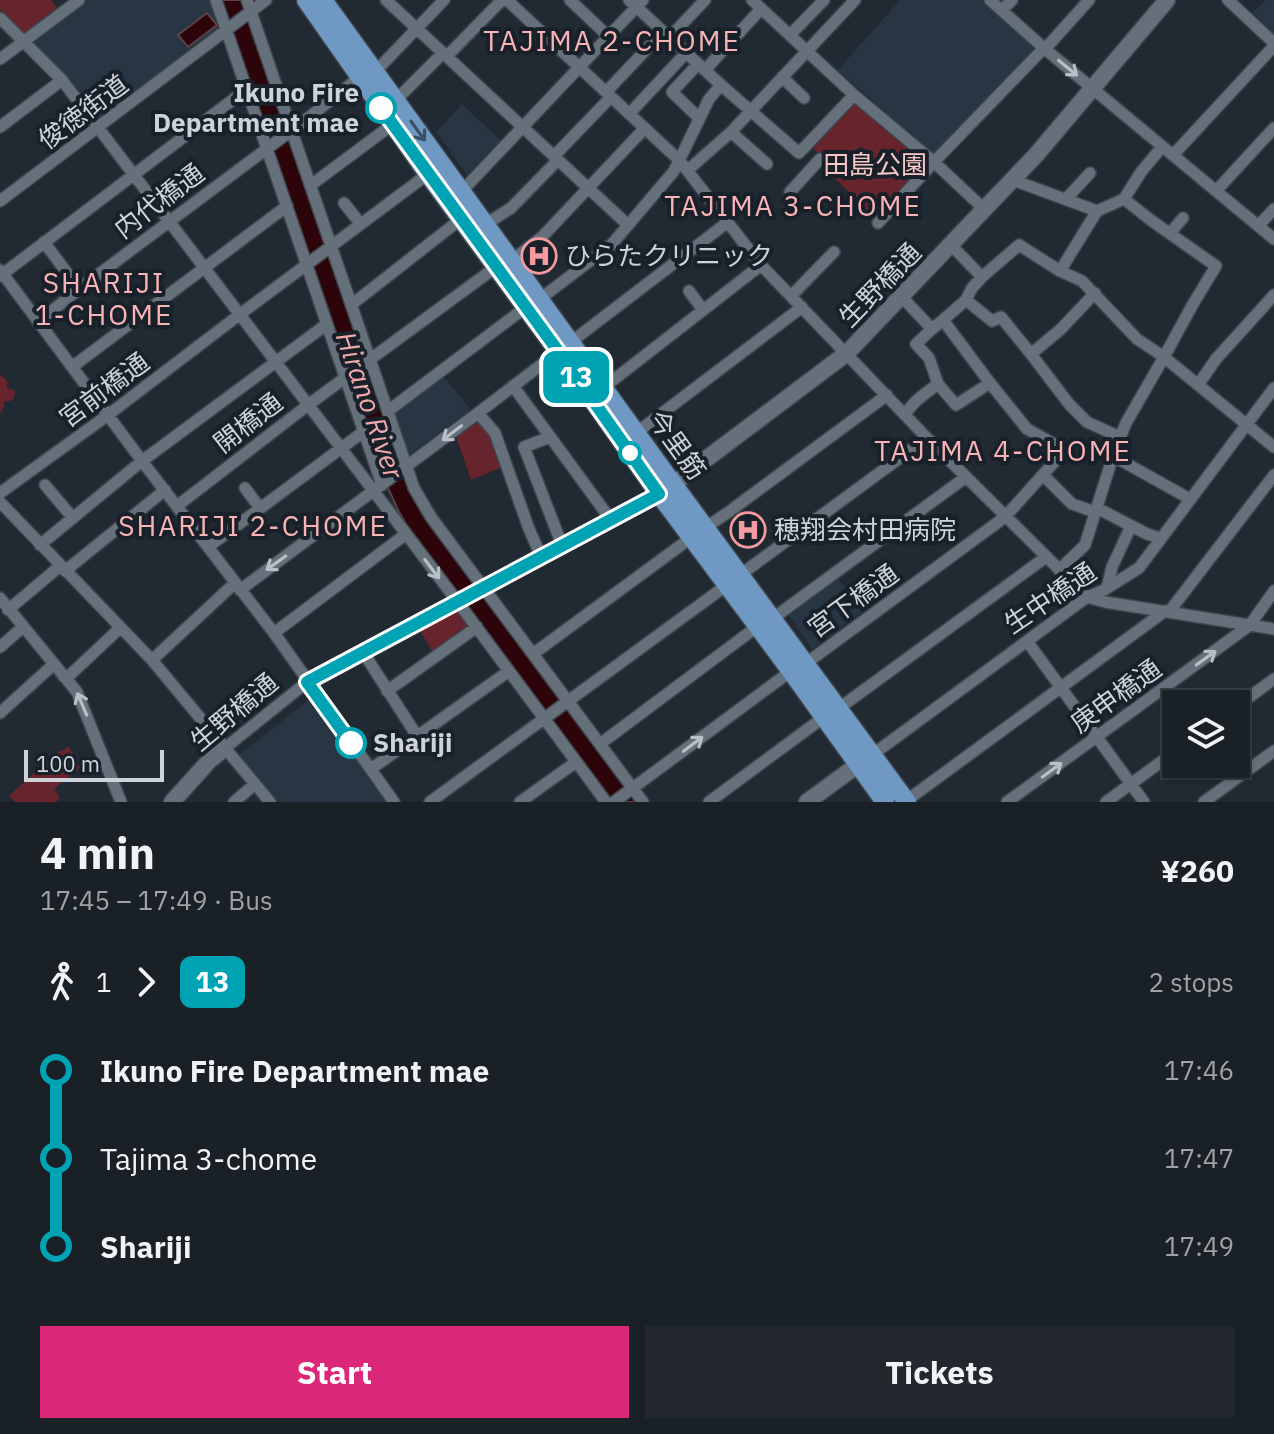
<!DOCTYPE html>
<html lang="en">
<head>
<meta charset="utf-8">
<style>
  :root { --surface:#192026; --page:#22282e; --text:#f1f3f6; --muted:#9fa3a7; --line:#373e43; --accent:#db2777 }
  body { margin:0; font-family:"IBM Plex Sans","Noto Sans JP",sans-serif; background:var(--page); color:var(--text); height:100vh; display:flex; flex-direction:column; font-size:30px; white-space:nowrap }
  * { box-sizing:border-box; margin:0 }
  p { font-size:26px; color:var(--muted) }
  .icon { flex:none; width:44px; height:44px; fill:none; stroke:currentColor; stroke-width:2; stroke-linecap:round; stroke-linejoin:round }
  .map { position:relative; height:802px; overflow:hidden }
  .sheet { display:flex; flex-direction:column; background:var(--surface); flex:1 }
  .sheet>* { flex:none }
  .badge { padding:0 16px; border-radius:12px; font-size:28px; line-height:52px }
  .tools { position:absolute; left:1162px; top:690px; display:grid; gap:16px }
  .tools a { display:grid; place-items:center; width:88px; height:88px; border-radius:0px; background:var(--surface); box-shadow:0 2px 6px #0004,0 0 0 2px var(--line); font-size:40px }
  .scale { position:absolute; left:24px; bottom:20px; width:140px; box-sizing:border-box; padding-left:8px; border:4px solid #cdd3d9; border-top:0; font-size:22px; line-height:28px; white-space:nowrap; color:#cdd3d9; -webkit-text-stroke:6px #182129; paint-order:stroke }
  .map>.badge { position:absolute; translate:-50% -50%; box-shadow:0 0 0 4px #fff }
  .legs { display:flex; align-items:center; gap:12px; height:88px; padding:0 40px; font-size:26px }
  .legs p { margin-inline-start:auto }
  .overview { display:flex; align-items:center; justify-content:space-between; height:136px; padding:0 40px }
  h1 { font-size:44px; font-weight:700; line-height:60px }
  .button { display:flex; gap:16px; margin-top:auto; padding:16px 40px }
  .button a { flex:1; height:92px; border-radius:0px; background:var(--accent); color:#fff; font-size:32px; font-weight:700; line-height:92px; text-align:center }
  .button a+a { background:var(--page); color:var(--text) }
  ul { padding:0 40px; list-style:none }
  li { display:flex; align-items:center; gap:28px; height:88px; font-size:30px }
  li i { display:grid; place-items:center; width:12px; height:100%; margin:0 10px; background:currentColor }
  li i::after { content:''; width:20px; height:20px; margin:-10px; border:6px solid; border-radius:50%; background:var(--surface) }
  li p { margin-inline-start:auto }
  li:first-child i { background:linear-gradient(#0000 50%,currentColor 0) }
  li:last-child i { background:linear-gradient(currentColor 50%,#0000 0) }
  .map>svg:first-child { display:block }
  .built { fill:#283543 }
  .green { fill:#68242d }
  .water { fill:#2e040b; stroke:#5e4249; stroke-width:2 }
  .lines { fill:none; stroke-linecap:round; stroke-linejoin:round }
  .street-casing { stroke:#3d454c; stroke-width:14 }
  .secondary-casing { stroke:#3d454c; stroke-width:19 }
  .primary-casing { stroke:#3d454c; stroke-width:21 }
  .street { stroke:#65707a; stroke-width:11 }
  .secondary { stroke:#65707a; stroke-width:16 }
  .primary { stroke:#6f99c3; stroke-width:18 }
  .oneway { stroke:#b8bfc6 }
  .oneway2 { stroke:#3b5167 }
  .line-1-casing { stroke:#fff; stroke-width:18 }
  .line-1 { stroke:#00a3b4; stroke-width:12 }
  .stop-1-dot { fill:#fff; stroke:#00a3b4; stroke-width:4 }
  .labels { text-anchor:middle; stroke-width:8; stroke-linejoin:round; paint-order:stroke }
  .stop-label { font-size:26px; font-weight:bold; fill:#cdd3d9; stroke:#182129; text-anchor:end }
  .street-label { font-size:26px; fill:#cdd3d9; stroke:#182129 }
  .park-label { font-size:26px; fill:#fac8c9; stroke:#182129 }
  .poi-label { font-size:26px; fill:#cdd3d9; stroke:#182129; text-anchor:start }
  .neighbourhood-label { font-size:28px; letter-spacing:2px; fill:#f8b3b7; stroke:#182129 }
  .water-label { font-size:28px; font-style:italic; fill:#f1a8ab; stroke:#182129 }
</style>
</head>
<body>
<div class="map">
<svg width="1274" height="802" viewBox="0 0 1274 802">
  <rect width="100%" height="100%" fill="#212a33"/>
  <path class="built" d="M85,0H211L219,24L217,29L102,117H96L63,72L34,44V38Z
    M900,0H981L1037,51L934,156L838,70Z
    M1265,0H1274V33L1253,13Z
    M462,104L503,143L469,178L436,132Z
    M443,376L471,409L409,455L406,452L393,414Z
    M837,577L862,612L812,649L787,613Z
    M311,698L386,802H277L239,755Z"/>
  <path class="green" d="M0,0H51L59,11L29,33L23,32L0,9Z
    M855,100L928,163L876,220L830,173L826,167L828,163L811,146Z
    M0,371L1,377H4L7,382V388L14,390L15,393L13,400L4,402V407L0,413Z
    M479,420L491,434L502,467L471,480L456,436Z
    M458,611L469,626L434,654L420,631Z
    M69,747L80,768L54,789L60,798L56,802H15L9,796L55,754Z"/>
  <path class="water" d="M220,0H244L408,483L639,802H611L411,532L399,512L383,477Z
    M207,13L217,25L188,47L178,35Z"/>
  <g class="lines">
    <defs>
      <path id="street" d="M216,0L382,485
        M247,0L414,488L431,517L643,802
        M386,0L628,225
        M507,0L679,160L761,265L927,438L1087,597L1105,602L1274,629
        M570,0L608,36
        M629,0L721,85L799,153L854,95
        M752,0L854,95L934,162L985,210
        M990,0L1045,49L1274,239
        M1228,0L1274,43
        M1002,10L1012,0
        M0,18L62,80L457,601L606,802
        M790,35L824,0
        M669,38L705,0
        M1045,49L1089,0
        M447,56L502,0
        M0,59L79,0
        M698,64L672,92L699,118
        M705,70L761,9
        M375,72L444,0
        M782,77L804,98
        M606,92L663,32
        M396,100L443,53
        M629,114L686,53
        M0,127L62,80
        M731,132L767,164
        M1174,154L1274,46
        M554,156L611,97
        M688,170L731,132L855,0
        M1013,180L1097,211L1124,199L1152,221L1216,266L1193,304L1164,357L1126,423L1113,456L1085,545L1059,570
        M311,185L393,124
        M462,191L643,0
        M1216,191L1274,128
        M790,192L820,159
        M1066,199L1090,173
        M1124,199L1141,172L1162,147
        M0,201L266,0
        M344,203L360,223
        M878,223L934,162L1044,48
        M486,224L511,208L558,160
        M1258,226L1274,209
        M1170,233L1183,218
        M44,242L79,289
        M951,245L982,277
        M512,260L542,237L645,128
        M0,270L142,461L274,633L394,802
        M1060,271L1097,211
        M0,276L247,89
        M689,291L703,310
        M1095,293L1061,329L1031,354L1069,404L1087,422L1120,437
        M791,296L834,252
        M540,299L612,244L674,171L709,99L721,85
        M966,300L992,321L1001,317L1031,354
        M351,305L461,219
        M943,320L966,300L972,288L982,277L1019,245L1060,271L1082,281L1137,339L1164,357L1274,447
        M38,322L79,289L312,115L361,76
        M932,329L916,344L929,358L938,384L956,405L990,383
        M72,367L287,206
        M1198,385L1216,359L1274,295
        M513,386L611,520
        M603,388L761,265
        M388,411L526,307
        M478,413L495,433L529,529L541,556
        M905,415C912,402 926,393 938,384
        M636,433L802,307
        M550,437L524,447L562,545
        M1113,456L1190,499
        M1043,475L1072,504L1095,512
        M45,485L73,518
        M245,488L260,508
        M0,493L108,415L239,315L428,174
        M0,502L152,660L270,802
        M177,506L308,405L496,267
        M734,508L887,395
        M1097,508L1147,534L1160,538
        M705,528L730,511
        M40,545L142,461L327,324
        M208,547L363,432
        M65,571L165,490
        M740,575L927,438
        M1107,588L1112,567L1131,526
        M240,590L478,413L728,222
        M0,598L77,692L121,802
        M8,610L60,566
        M1169,612L1274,475
        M772,619L966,477
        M274,633L406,534
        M1027,641L1144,802
        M0,647L23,627
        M363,652L417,736
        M533,654L692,537
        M152,660L235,583
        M805,664L1005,517L1065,450L1027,429L990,383L943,320L932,329L901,296
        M64,677L71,674L120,628
        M387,691L477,627
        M1236,707L1274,679
        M838,709L1046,557
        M0,713L54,664
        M600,744L758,626
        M225,748L307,682L661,493
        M872,755L1087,597L1104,590L1139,568L1274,388
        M371,769L509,671
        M906,801L1165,611
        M234,802L255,784
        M430,802L727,585
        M520,802L576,762
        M614,802L791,671
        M709,802L824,717
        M1007,802L1250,625L1274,591
        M1106,802L1176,751
        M1204,802L1274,751"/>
      <path id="secondary" d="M673,484L847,353L1036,155L1167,0
        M172,802L210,760L225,748
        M807,802L867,758"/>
      <path id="primary" d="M306,0L428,174L558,351L659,494L791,671L885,802
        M323,0L673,484L907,802"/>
    </defs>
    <use href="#street" class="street-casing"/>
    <use href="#secondary" class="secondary-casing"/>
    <use href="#primary" class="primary-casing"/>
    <use href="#street" class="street"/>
    <use href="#secondary" class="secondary"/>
    <use href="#primary" class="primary"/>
  </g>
  <defs><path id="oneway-shaft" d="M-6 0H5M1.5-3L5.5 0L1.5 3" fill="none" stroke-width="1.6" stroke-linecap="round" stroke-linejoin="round" transform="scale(2)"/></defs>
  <g class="oneway">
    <use href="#oneway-shaft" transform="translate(1068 68) rotate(39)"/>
    <use href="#oneway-shaft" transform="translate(452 433) rotate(143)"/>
    <use href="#oneway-shaft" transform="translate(276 563) rotate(144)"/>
    <use href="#oneway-shaft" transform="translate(432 569) rotate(53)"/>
    <use href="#oneway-shaft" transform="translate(1206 658) rotate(-36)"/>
    <use href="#oneway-shaft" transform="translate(82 704) rotate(-113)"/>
    <use href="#oneway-shaft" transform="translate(693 744) rotate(-37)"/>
    <use href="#oneway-shaft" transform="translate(1052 770) rotate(-36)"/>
  </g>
  <use class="oneway2" href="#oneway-shaft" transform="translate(418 131) rotate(54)"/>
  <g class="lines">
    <defs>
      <path id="line-1" d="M351,743L307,682L659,494L558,351L381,108"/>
    </defs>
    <use href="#line-1" class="line-1-casing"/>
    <use href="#line-1" class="line-1"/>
  </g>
  <defs>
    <symbol id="hospital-ring" viewBox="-11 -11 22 22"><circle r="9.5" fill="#182129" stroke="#f49aa0" stroke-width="1.5"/><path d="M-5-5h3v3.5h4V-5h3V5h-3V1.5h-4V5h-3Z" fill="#f49aa0"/></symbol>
  </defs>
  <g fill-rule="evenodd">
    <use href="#hospital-ring" x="519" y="236" width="40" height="40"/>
    <use href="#hospital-ring" x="728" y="510" width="40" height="40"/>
  </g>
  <g class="stop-1-dot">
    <circle cx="381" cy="108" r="14"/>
    <circle cx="630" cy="453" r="10"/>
    <circle cx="351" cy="743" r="14"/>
  </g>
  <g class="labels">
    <g class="stop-label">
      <text x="359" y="102">Ikuno Fire<tspan x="359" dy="30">Department mae</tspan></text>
      <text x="373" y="752" text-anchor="start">Shariji</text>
    </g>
    <g class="street-label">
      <text transform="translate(83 112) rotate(-37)" y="9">俊徳街道</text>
      <text transform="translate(159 201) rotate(-37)" y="9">内代橋通</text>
      <text transform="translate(880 285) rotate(-46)" y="9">生野橋通</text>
      <text transform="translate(104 390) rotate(-37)" y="9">宮前橋通</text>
      <text transform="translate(248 423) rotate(-38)" y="9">開橋通</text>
      <text transform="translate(677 445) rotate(54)" y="9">今里筋</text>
      <text transform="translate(1050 598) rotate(-34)" y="9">生中橋通</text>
      <text transform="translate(853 601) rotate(-36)" y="9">宮下橋通</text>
      <text transform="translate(1116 696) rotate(-36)" y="9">庚申橋通</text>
      <text transform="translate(234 712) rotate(-40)" y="9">生野橋通</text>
    </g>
    <g class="park-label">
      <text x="875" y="174">田島公園</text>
    </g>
    <g class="poi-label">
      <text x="565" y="265">ひらたクリニック</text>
      <text x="774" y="539">穂翔会村田病院</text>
    </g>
    <g class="neighbourhood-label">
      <text x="612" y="51">TAJIMA 2-CHOME</text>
      <text x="793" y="216">TAJIMA 3-CHOME</text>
      <text x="104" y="293">SHARIJI<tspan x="104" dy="32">1-CHOME</tspan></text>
      <text x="1003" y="461">TAJIMA 4-CHOME</text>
      <text x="253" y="536">SHARIJI 2-CHOME</text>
    </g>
    <g class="water-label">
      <text transform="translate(370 405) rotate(71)" y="10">Hirano River</text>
    </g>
  </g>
</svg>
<div class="tools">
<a><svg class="icon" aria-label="layers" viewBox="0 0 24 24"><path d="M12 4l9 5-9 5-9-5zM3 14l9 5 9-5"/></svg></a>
</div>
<div class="scale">100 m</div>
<b class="badge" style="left:576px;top:377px;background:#00a3b4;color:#fff">13</b>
</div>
<section class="sheet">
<div class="overview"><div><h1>4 min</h1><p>17:45 – 17:49 · Bus</p></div><b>¥260</b></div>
<div class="legs"><svg class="icon" aria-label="walk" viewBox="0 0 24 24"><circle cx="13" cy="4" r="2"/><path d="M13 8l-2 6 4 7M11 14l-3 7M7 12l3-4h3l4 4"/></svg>1<svg class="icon" aria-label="forward" viewBox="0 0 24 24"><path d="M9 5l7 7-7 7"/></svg><b class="badge" style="background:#00a3b4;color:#fff">13</b><p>2 stops</p></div>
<ul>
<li><i style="color:#00a3b4"></i><b>Ikuno Fire Department mae</b><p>17:46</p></li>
<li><i style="color:#00a3b4"></i><span>Tajima 3-chome</span><p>17:47</p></li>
<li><i style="color:#00a3b4"></i><b>Shariji</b><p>17:49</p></li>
</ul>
<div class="button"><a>Start</a><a>Tickets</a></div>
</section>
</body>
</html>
